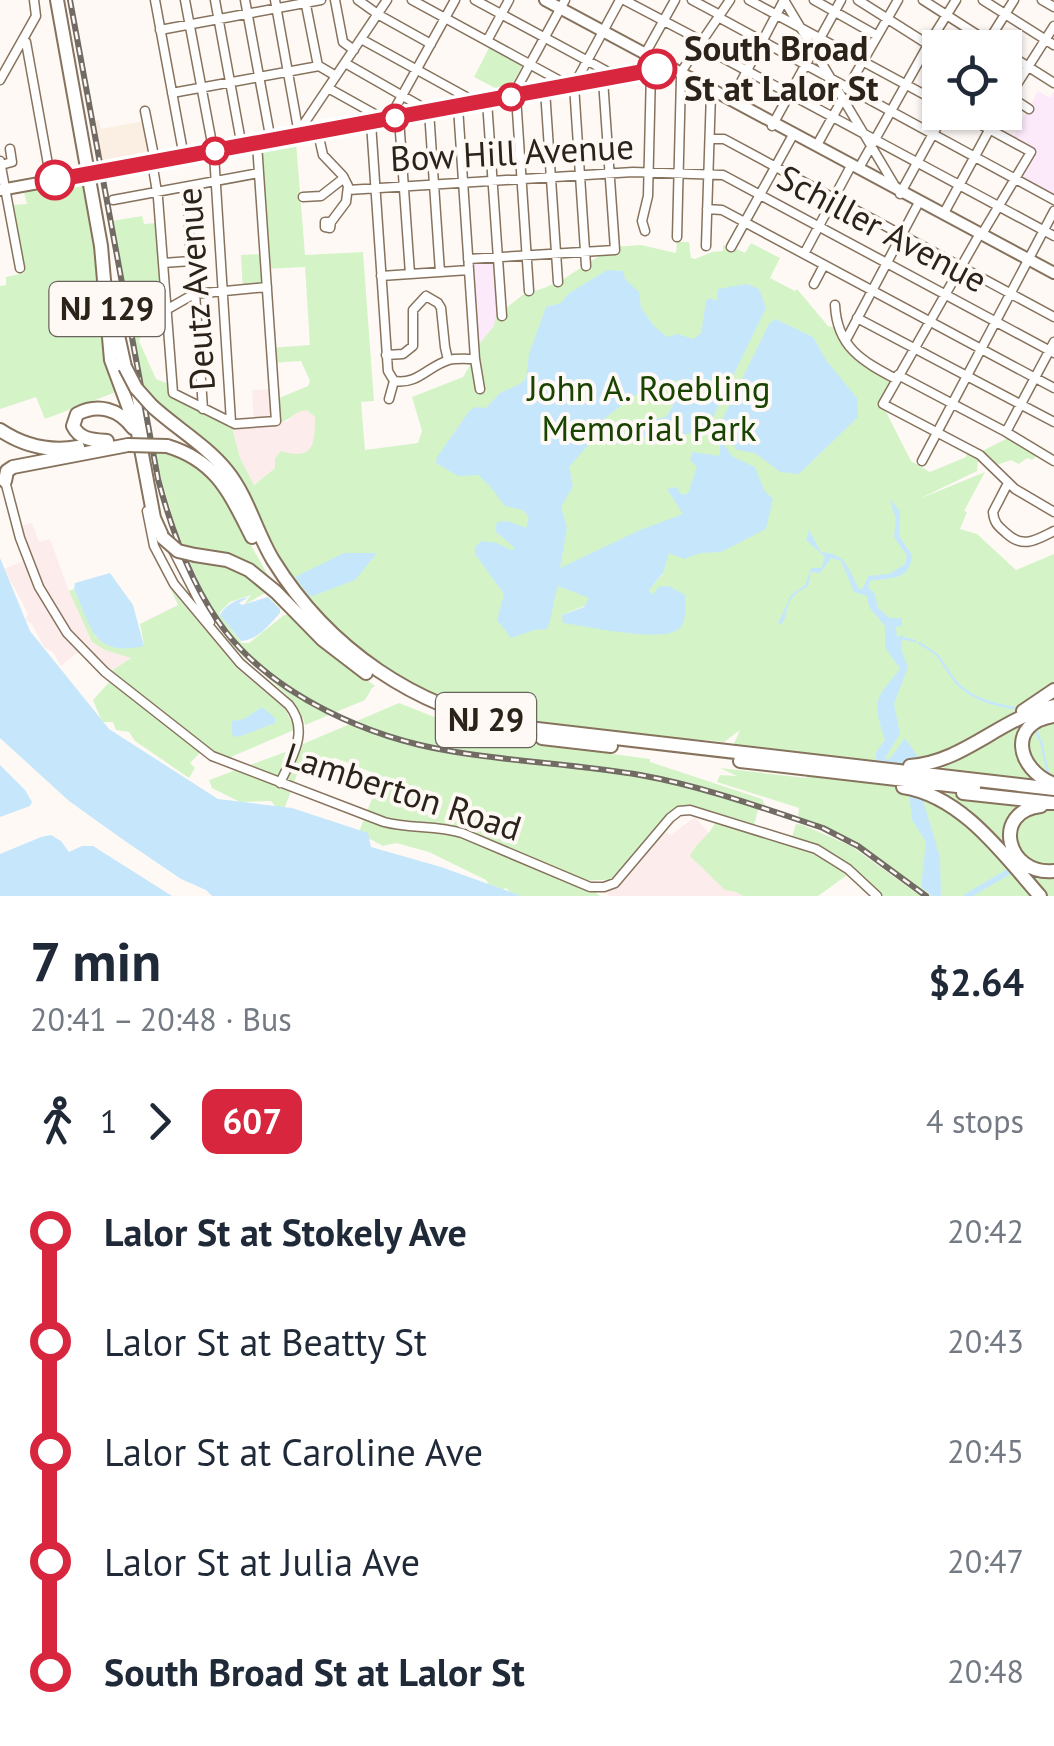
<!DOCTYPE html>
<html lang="en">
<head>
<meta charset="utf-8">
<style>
  :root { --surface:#fff; --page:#f6f6f7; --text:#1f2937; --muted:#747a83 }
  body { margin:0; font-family:"PT Sans",sans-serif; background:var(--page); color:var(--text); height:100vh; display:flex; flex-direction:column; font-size:38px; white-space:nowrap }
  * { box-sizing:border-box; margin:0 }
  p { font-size:32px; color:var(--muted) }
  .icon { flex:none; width:55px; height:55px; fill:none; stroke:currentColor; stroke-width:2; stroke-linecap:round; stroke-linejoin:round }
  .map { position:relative; height:896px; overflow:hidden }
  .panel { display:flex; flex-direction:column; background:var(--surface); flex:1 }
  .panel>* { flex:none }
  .badge { padding:0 20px; border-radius:15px; font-size:35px; line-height:65px }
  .buttons { position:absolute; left:922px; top:30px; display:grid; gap:20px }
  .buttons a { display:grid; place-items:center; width:100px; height:100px; border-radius:0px; background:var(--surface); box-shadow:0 2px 8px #0004; font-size:50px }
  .map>.badge { position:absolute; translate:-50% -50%; box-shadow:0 0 0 5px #fff }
  .legs { display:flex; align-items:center; gap:15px; height:110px; padding:0 30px; font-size:32px }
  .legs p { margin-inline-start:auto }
  .headline { display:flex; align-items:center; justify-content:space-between; height:170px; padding:0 30px }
  h1 { font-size:55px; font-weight:600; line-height:75px }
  ul { padding:0 30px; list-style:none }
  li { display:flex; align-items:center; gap:35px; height:110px; font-size:38px }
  li i { display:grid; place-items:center; width:15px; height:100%; margin:0 12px; background:currentColor }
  li i::after { content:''; width:25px; height:25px; margin:-12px; border:8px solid; border-radius:50%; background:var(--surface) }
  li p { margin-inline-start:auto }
  li:first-child i { background:linear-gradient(#0000 50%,currentColor 0) }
  li:last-child i { background:linear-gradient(currentColor 50%,#0000 0) }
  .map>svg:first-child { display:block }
  .built { fill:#fbefe3 }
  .industrial { fill:#fceceb }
  .education { fill:#fce9fa }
  .green { fill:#d4f4c8; fill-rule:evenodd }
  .water { fill:#c6e7fb; fill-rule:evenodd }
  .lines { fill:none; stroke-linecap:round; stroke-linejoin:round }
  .stream { stroke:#c6e7fb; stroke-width:2.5 }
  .river { stroke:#c6e7fb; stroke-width:6 }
  .minor-casing { stroke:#87735d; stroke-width:11 }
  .major-casing { stroke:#87735d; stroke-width:14 }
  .highway-casing { stroke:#87735d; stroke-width:16 }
  .minor { stroke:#fff; stroke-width:8 }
  .major { stroke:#fff; stroke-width:10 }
  .highway { stroke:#fff; stroke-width:12 }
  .rail-casing { stroke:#726b64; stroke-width:6 }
  .rail { stroke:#fef9f5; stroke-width:2.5; stroke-dasharray:8; stroke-linecap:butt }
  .highway-bridge-casing { stroke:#87735d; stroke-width:16; stroke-linecap:butt }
  .highway-bridge { stroke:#fff; stroke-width:12 }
  .line-1-casing { stroke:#fff; stroke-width:22 }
  .line-1 { stroke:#d7263d; stroke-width:15 }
  .stop-1-dot { fill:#fff; stroke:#d7263d; stroke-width:5 }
  .labels { text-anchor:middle; stroke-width:8; stroke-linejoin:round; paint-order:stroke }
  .shield { fill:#fef9f5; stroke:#6a635c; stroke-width:2.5 }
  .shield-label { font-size:32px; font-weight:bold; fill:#2b231a }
  .stop-label { font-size:35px; font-weight:bold; fill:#2b231a; stroke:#fef9f5; text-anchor:start }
  .street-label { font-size:35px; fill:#2b231a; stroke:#fef9f5 }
  .park-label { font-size:35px; fill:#194301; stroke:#fef9f5 }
</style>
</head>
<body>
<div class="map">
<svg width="1054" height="896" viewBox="0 0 1054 896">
  <rect width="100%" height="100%" fill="#fef9f5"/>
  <path class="built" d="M99,120L101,129L144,121L151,158L101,167L93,121Z"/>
  <path class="industrial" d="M273,389L285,423L298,411L307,409L315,417V444L309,450L275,468L253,485L240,458L232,427L254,425L252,390Z
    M32,523L39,542L50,539L69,591L92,642L105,650L132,657L108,673L82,649L61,666L53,652L44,647L32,624L25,620L28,613L4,569L26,560L18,527Z
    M695,817L710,835L693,849L743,896H609L605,889L664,831L671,835Z"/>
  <path class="education" d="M1038,91L1050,98L1054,92V197L1019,177L1034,151L1012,139Z
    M495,259L499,315L496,317L494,326L475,349L471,260Z"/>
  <path class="green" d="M490,46L523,64L508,93L494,96L497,89L474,77Z
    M296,142L305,255L363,252L374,401L361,402L365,450L418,443L422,431L412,397L463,377L472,362L475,349L494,326L496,316L524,294L544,288L562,280L613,247L641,245L676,253L677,242H689L691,258L695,259L712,252L723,251V245L735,251L737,249L745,253L751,243L780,258L770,278L795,291L797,289L828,326L835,328L860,363L893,381L881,402L911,461L930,472L966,457L967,452L978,457L977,471L919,499L985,472L964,511L967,512L960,529L977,534L1016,570L1054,554V703L1035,698L962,745L920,762L876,759V762L733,746L740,730L724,742C561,727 420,732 306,596C285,571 270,541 253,512C247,502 242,489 234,479C215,457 189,437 167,417C160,410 150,404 145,396C139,386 131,329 128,314L161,290L162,310L158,312L148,310C142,321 145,331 139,341L156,379L171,385L172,395L232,427L240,458L254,485L275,468V459L281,451C314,461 315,444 315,417L307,410C294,411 289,422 275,424L274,400L308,386L310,381L301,361L271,363L270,348L310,345L305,267L266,269L267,289L243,291L241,255L263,254L257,149ZM663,574L649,589L653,596L562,615Z
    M84,181L98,265L106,362L116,392L45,419L36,397L0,409V286L6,285V277L24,273L12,205L27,204L24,192Z
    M142,216L144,224L156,223L160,289L128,312L112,221Z
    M1008,438L1038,455L1032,460L1027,458L1019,464L1011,460L997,465L982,451Z
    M153,450C184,456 204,469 222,494L286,607L283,611L265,593L244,605L251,595L230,602L219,613L242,643H249L284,615H296L330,652L375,686L372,688L365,700L305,725C299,695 252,669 232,645C220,630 211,614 202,598L205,595L180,542Z
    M170,588L237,668L285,709L294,727V730L226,759L202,751L190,763L195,768L189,778L135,741L129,732L116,730L113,722H102L93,700L113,678L108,673L131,658L105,650L92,642L69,591L74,589L96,637L144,645L140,624L178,605Z
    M399,703L485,737L650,759V762L762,799L766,807L759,806L754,826L684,807L672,812L617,879L583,881L600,896H523L513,895L506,888L495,893L486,880L429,852L396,843L383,846L370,839L361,843L358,834L381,776L335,758L298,772L285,807L277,808L271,801L240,802L212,788L209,780L288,751L276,782L279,789H284L303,744Z
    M1030,715L1023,736L1040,781L946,771L943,765Z
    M1054,719V780L1031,766C1025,734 1026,734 1054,719Z
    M720,768L806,778L808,775L904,786L925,795L938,792L1054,808V896H941L923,873L921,887L932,896H882L850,867L829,852L792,837L796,824L803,825L851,846L916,893L924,892L859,845L798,818L799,808L717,782L720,775L737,776Z
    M716,821L822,857L850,873L818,896H743L736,892L725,890L690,856C695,843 709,837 716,821Z"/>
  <path class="water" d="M607,270L623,271L625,279L639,292L641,308L654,326L667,337L678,334L693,339L701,333L706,301L710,298L717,301L718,289L747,284L759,289L766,308L713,417L710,431L715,434L769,324L775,319L813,337L826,360L857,398L858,417L799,474L780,472L755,453L737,450L729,439L720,432L718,437L733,457L755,467L764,490L773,499L766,529L721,552L701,553L684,559L669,553L663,573L649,590L653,595L658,587L669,586L685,595C685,605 687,618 681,627C667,645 586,626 563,623L562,615L584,607L589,598L558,586C553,601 553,615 547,629L534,630L511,638L497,620L504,594L475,554V547L481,541L497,543L511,550L515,548L495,531L497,522L508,521L526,528L529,518L523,510L505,506L489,485L478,475L458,476L436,463L437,457L470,410L476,407L486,408L500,393L520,384L526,379L529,354L546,307L561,303L568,294ZM688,379L666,417L642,422L638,432L649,441L702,431L720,445V456L692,452L690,460L697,467L688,493L682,495L676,487L667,489L683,514L640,530L560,568L567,528L561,507L573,486L569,467L595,437L601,421L642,390L657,383Z
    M889,498L900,511L899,536L912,555C910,581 893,577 870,581L868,587L875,594L878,608L890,618H902V626L896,627L897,638L903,635L901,649L908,667L894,704L900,734L885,758L889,760L905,738L918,757V767L876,762V752L885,740C872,700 874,701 900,669L885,647V626L869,607L867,596L854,592L841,561L831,558L820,573L811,572L808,586C800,591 791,596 788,605C785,614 787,617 781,625L778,623L791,595L805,585L811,568H821L825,557L806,540L809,530L821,552C847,554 848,568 859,589L863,588L868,576L889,574L905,564L907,556L894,537L896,519Z
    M344,553H377L355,580L310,597L295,577Z
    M0,558L30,631L109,729L218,799L292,808L368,833L371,847L441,867L522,896H212L206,890L181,879L125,841L69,801L0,738Z
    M110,573L133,605L144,646C93,657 92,629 74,589L75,583Z
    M249,597L239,603L242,605L268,597L280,609V613C269,625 258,640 241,641L220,615C226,604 237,599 249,597Z
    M262,707L275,718V723L241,736L235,737L232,734V721L244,719Z
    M0,765L25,790L32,802L30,806L0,817Z
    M909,791L921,794L940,857L941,896H932L921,887L926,842L912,820Z
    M51,835L61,841L69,852L82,846H93L172,896H0V854L41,837Z"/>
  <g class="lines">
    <path class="stream" d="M903,638L915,641
      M919,643C942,656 938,657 952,677C966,697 990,704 1014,708
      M1036,731L1041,742L1048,772"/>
    <path class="river" d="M967,896L1010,871L1019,870"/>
    <defs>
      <path id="minor" d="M155,0L184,157
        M185,0L214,154L231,422
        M215,0L242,147
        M245,0L271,141
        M275,0L297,123L301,130
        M305,0L318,66
        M335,0L343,42L354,50
        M358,0L379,15L431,44
        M412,0L564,83L566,87
        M475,0L612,74L614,78
        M624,0L702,41
        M692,0L720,15
        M749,0L940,103
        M784,0L895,186
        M814,0L876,35
        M858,0L940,52
        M923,0L998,48
        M983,0L1054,45
        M1042,0L1054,7
        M718,17L1054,200
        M160,30L321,0
        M23,39L26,42L51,181
        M361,39L470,99L474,103
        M487,41L509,0
        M699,45L1054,236
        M984,48L1014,0
        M1005,52L1054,83
        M645,54L675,0
        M345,63L429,111L440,272
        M681,72L730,0
        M0,80L36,16L34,0
        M328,88L380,117L383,121
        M847,89L898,0
        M545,90L558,282
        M172,93L319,66L336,76
        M516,96L529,291
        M1009,96L1029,109
        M512,97L565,0
        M732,99L784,0
        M487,101L502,316
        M1005,103L1054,26
        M458,107L475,359L480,389
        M145,111L155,161
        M958,112L1031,152L982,234
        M399,118L410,274
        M392,119L393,112L455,0
        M371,123L388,371L394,381L389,399
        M772,126L841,0
        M318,133L323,155L343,176L348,186L346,202L331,222H325V227L330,228L331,222
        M299,136V131L387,0
        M710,139H724L1054,317
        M817,145L843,98
        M0,161L20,268
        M152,162L158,198L173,393L235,424L276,421L257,144
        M1,165L12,162L10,149
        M859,168L928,45L956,0
        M348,190L633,172L723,175L1054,353
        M900,194L945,112
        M303,197L321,196L344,178
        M113,200L259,173
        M707,209L722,210L1054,388
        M944,213L999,112
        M645,231L642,221L648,196L651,71
        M677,237L681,77
        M978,237L883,404L980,455L1015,489L1054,512
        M706,246L711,93
        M731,247L794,133
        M804,254L852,164
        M468,259L615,250L603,80
        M163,263L191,261L187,187
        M586,266L574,85L620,0
        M381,276L469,270
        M814,284L824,265
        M195,293L203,409
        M426,296L438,303L441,308L445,347L448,360
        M114,302L119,328
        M835,305C837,347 862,361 896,379
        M166,310L194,294L267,287
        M857,318L1054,422
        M846,340L918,204
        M386,355L403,354L413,346V310L426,296
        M898,375L1006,432L1054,461
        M394,381C418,385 428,366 449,360C456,358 467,359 475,359
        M135,390L144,435
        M1006,432L1054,342
        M922,461L1054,211
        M5,481L20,538L39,587L67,633L105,672L212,756L384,822C410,829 436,825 462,833L590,887H604L615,883L670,818L679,811L690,810L816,849L848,869L877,896
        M1008,483L993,512C994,523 998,526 1006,533C1023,549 1036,540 1054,531
        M147,511L154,546L174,584L240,663L289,705C310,731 292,757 280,783
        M173,550L210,622"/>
      <path id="major" d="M545,0L1054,273
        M0,190L625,76L669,66"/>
      <path id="highway" d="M57,0L101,246L111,360L138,433L154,518L163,538
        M116,326L125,367
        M152,406C176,428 207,446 227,471C248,497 256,532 273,560C328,649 417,710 520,727L1054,789
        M0,430C24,446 50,452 78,447
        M107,441C93,440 80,440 73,426L77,414C98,403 119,409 133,428
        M167,446C217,461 230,494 252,537
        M5,481L7,471L13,467L128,445
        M195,555L227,560L249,570L276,592L323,640L366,673
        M1023,711L1054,690
        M1054,716C1007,723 1016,769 1054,784
        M542,738L611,746
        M740,761L974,788
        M910,766C965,762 1001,717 1054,706
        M903,787C962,796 1003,854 1040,896
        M963,793L1054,803
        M1041,806C991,811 1006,876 1054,871"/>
    </defs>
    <use href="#minor" class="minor-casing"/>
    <use href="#major" class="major-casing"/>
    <use href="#highway" class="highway-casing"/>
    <use href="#minor" class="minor"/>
    <use href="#major" class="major"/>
    <use href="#highway" class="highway"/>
    <defs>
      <path id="rail" d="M70,0L158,479C172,532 192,588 226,632C277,697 370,738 450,751C513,762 577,764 640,775C702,786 763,808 823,828L858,846L926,896"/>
    </defs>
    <use href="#rail" class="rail-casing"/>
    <use href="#rail" class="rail"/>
    <defs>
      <path id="highway-bridge" d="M125,367L136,388L152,406
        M128,445L167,446
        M163,538L178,551L195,555"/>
    </defs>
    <use href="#highway-bridge" class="highway-bridge-casing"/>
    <use href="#highway-bridge" class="highway-bridge"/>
  </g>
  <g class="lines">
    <defs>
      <path id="line-1" d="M55,180L657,69"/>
    </defs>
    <use href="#line-1" class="line-1-casing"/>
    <use href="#line-1" class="line-1"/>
  </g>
  <g class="stop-1-dot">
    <circle cx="657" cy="69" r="18"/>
    <circle cx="511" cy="97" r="12"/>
    <circle cx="395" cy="118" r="12"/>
    <circle cx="215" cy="151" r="12"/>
    <circle cx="55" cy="180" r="18"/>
  </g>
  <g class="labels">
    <g class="shield">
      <rect x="49.5" y="282" width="115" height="54" rx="8"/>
      <rect x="436" y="693" width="100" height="54" rx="8"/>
    </g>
    <g class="shield-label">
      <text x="107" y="320">NJ 129</text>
      <text x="486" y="731">NJ 29</text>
    </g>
    <g class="stop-label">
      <text x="684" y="61">South Broad<tspan x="684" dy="40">St at Lalor St</tspan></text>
    </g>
    <g class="street-label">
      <text transform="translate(512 153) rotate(-3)" y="12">Bow Hill Avenue</text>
      <text transform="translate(882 229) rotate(28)" y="12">Schiller Avenue</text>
      <text transform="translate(196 289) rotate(-94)" y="12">Deutz Avenue</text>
      <text transform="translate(403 792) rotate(18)" y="12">Lamberton Road</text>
    </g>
    <g class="park-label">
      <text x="649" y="401">John A. Roebling<tspan x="649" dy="40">Memorial Park</tspan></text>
    </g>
  </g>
</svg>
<div class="buttons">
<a><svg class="icon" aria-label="locate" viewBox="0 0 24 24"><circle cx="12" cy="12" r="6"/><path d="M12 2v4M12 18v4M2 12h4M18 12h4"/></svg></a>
</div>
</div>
<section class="panel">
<div class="headline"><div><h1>7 min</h1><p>20:41 – 20:48 · Bus</p></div><b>$2.64</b></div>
<div class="legs"><svg class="icon" aria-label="walk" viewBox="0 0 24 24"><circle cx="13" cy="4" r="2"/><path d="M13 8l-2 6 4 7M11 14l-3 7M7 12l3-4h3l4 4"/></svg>1<svg class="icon" aria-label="forward" viewBox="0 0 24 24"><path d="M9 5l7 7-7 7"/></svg><b class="badge" style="background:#d7263d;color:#fff">607</b><p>4 stops</p></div>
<ul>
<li><i style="color:#d7263d"></i><b>Lalor St at Stokely Ave</b><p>20:42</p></li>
<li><i style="color:#d7263d"></i><span>Lalor St at Beatty St</span><p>20:43</p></li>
<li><i style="color:#d7263d"></i><span>Lalor St at Caroline Ave</span><p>20:45</p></li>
<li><i style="color:#d7263d"></i><span>Lalor St at Julia Ave</span><p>20:47</p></li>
<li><i style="color:#d7263d"></i><b>South Broad St at Lalor St</b><p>20:48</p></li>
</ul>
</section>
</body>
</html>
